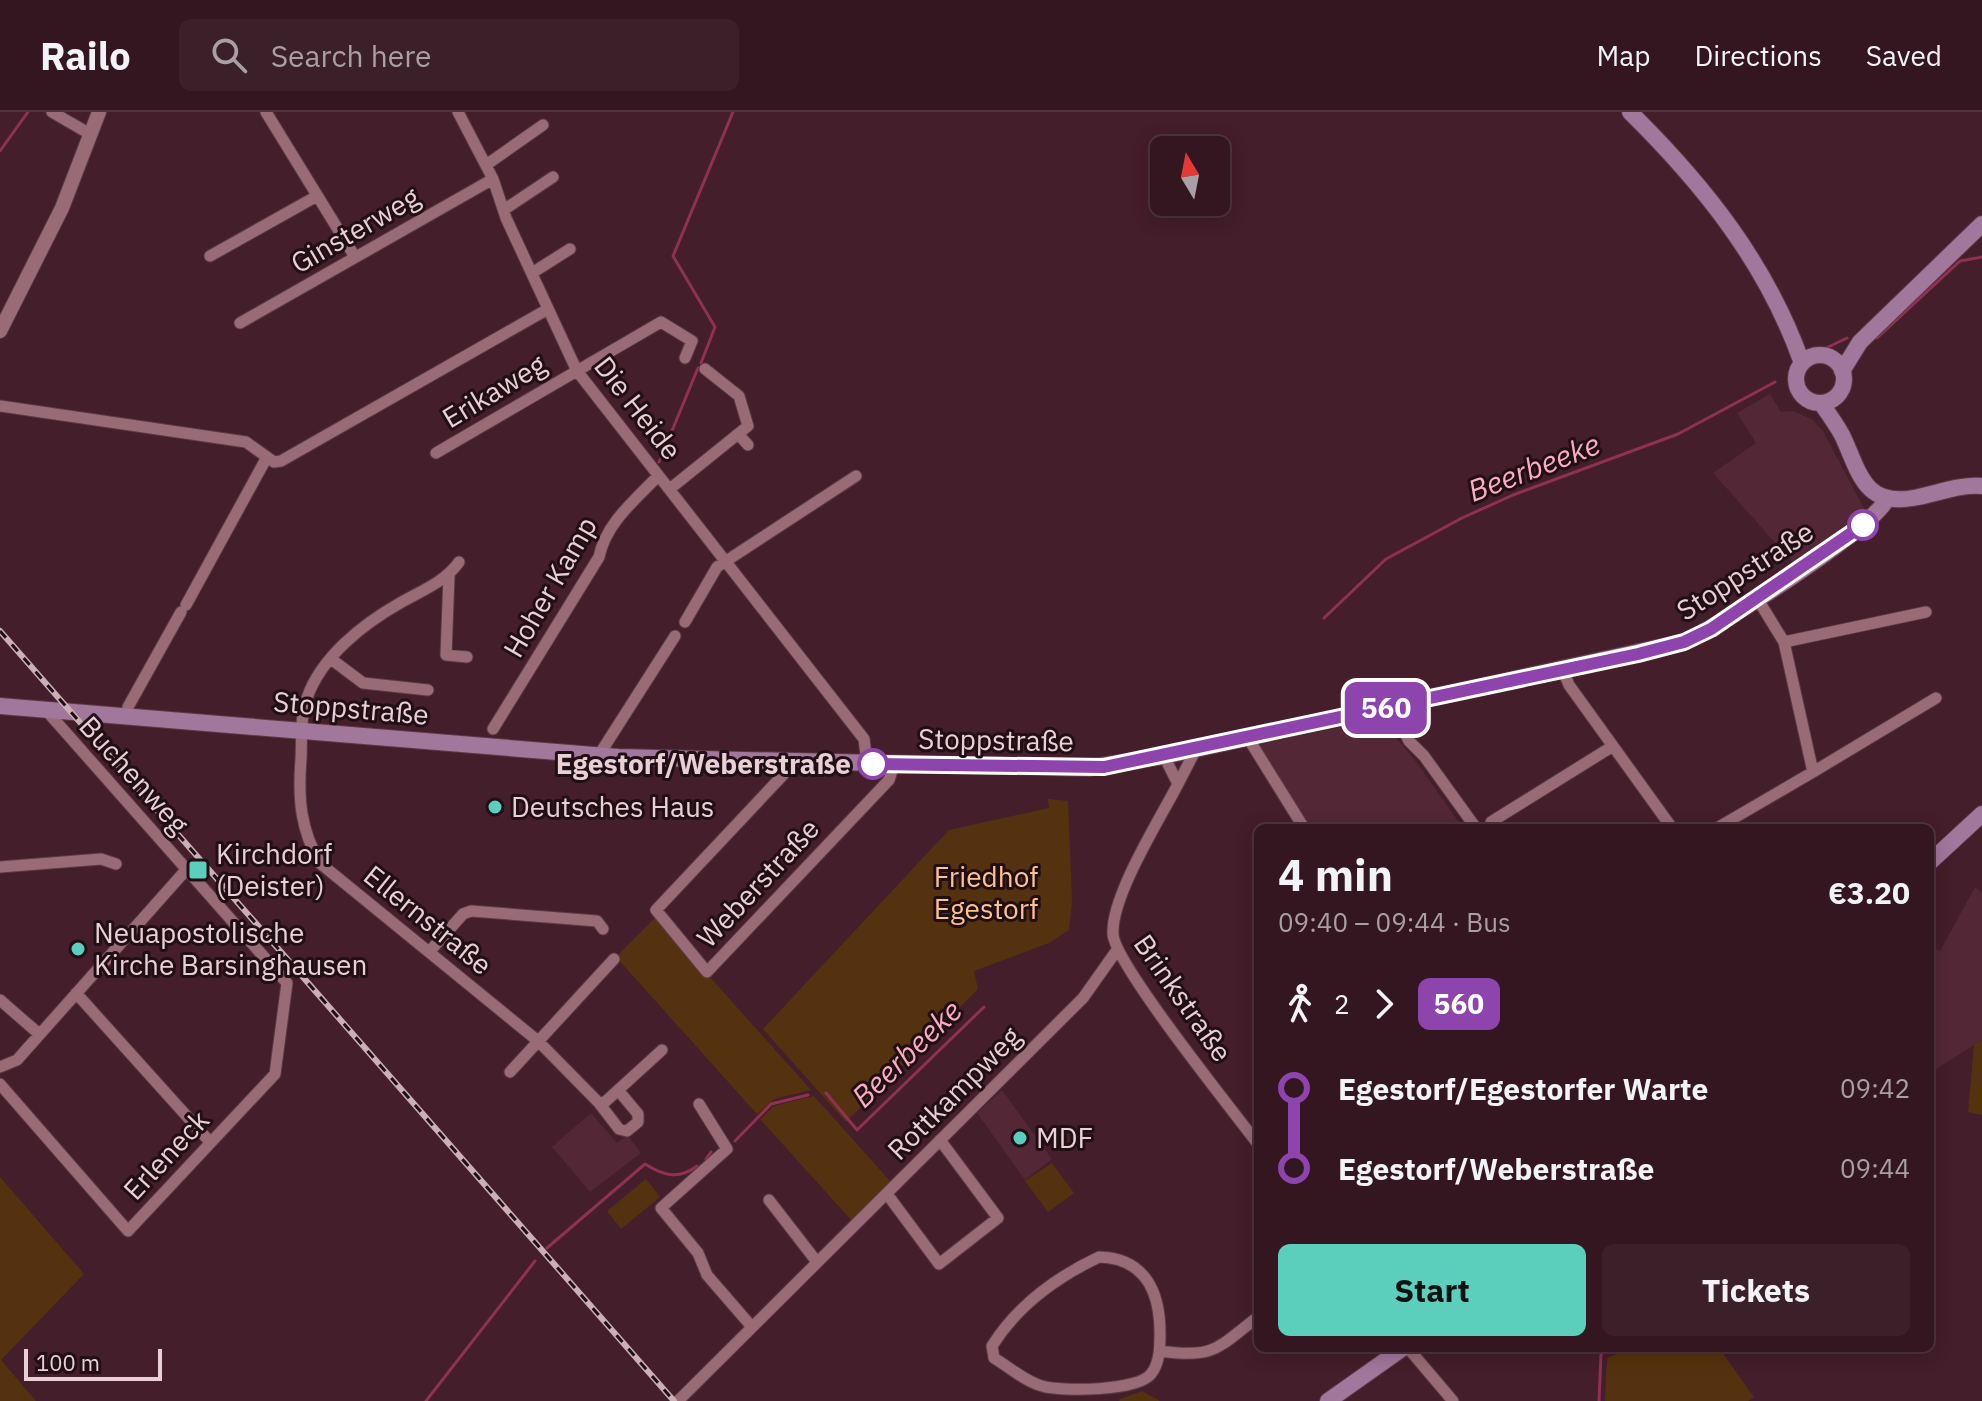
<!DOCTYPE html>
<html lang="en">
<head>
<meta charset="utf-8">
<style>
  :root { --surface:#331620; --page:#3b1f29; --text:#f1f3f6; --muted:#a99fa5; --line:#4e353e; --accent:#5bcebc }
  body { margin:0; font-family:"IBM Plex Sans",sans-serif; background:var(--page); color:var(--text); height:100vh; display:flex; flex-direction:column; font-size:30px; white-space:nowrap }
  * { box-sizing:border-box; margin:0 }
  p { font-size:26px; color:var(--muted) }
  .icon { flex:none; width:44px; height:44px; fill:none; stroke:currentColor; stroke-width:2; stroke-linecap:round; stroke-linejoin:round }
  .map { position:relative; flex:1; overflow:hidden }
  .details { position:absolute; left:1254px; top:712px; width:680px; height:528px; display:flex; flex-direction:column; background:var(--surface); border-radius:12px; box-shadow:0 4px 20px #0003,0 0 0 2px var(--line) }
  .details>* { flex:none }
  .badge { padding:0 16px; border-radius:12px; font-size:28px; line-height:52px }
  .needle { width:52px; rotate:350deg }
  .controls { position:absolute; left:1150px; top:24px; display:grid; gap:16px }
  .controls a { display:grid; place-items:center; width:80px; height:80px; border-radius:12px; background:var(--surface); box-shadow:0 4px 20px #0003,0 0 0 2px var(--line); font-size:40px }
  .scale { position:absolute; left:24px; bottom:20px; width:138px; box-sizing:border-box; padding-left:8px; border:4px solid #e9cfd6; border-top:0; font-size:22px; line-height:28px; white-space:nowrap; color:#e9cfd6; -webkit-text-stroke:6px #200f14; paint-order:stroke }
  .map>.badge { position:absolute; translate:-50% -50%; box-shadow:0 0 0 4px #fff }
  .legs { display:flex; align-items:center; gap:12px; height:88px; padding:0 24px; font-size:26px }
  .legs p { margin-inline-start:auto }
  .headline { display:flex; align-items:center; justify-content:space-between; height:136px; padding:0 24px }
  h1 { font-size:44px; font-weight:800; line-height:60px }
  .button { display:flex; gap:16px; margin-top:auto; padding:16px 24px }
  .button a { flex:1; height:92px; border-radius:12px; background:var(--accent); color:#111; font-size:32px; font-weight:800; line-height:92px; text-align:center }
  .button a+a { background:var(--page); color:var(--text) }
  ul { padding:0 24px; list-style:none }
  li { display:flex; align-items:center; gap:28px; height:80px; font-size:30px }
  li i { display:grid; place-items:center; width:12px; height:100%; margin:0 10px; background:currentColor }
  li i::after { content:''; width:20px; height:20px; margin:-10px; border:6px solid; border-radius:50%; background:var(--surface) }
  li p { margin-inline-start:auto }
  li:first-child i { background:linear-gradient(#0000 50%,currentColor 0) }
  li:last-child i { background:linear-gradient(currentColor 50%,#0000 0) }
  header { display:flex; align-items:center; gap:48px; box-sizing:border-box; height:112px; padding:0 40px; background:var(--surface); border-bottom:2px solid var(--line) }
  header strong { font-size:38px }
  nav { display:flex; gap:44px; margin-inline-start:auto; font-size:28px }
  .search { width:560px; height:72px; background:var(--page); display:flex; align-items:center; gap:20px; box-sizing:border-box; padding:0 28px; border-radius:12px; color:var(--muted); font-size:30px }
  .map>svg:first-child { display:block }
  .built { fill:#532736 }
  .green { fill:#55320f }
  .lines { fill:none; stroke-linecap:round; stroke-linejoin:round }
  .stream { stroke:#8f3153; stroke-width:3 }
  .minor-casing { stroke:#5b3a46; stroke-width:13 }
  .tertiary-casing { stroke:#5b3a46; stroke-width:16 }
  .secondary-casing { stroke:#5b3a46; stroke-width:18 }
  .minor { stroke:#986b77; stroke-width:11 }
  .tertiary { stroke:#986b77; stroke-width:14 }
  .secondary { stroke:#a2779c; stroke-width:16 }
  .rail-casing { stroke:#cbafb7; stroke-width:6 }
  .rail { stroke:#200f14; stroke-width:3; stroke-dasharray:9; stroke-linecap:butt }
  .line-1-casing { stroke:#fff; stroke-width:18 }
  .line-1 { stroke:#8e44ad; stroke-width:12 }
  .stop-1-dot { fill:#fff; stroke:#8e44ad; stroke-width:4 }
  .poi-dot { fill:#5bcebc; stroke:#200f14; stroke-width:3 }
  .labels { text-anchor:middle; stroke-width:6; stroke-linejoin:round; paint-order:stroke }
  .street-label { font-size:28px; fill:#e9cfd6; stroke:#200f14 }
  .stop-label { font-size:28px; font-weight:bold; fill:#e9cfd6; stroke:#200f14; text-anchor:end }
  .poi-label { font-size:28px; fill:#e9cfd6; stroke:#200f14; text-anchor:start }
  .park-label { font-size:28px; fill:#fec28e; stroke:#200f14 }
  .water-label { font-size:30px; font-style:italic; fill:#fcacc2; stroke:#200f14 }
</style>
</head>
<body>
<header>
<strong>Railo</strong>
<div class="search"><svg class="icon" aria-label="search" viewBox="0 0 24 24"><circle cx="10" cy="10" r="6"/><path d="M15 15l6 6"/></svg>Search here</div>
<nav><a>Map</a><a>Directions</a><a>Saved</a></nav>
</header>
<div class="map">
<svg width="1982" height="1289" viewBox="0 0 1982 1289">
  <rect width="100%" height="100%" fill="#441e2a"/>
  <path class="built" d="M1770,282L1781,300L1793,299L1812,307L1823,319L1866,400L1794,452L1713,361L1756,331L1737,301Z
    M1374,608L1390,618L1417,651L1463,716H1306L1257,633Z
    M1975,775L1982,781V928L1930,961V834L1940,839Z
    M1002,978L1052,1047L1025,1068L977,1001Z
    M591,1001L617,1031L627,1023L641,1041L590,1080L552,1035Z"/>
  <path class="green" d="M1048,687L1068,689L1072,789L1069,818L1049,831L974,859L978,877L846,1010L763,917L949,718L1049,696Z
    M656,805L811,978L774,987L757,1002L616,845Z
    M1982,928V1003L1968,1000L1974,933Z
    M814,984L890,1069L891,1073L852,1109L760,1007L774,994Z
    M1052,1051L1074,1081L1048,1100L1025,1069Z
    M0,1065L84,1162L1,1248L36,1289H0Z
    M646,1067L660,1085L621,1117L607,1099Z
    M1632,1236H1719L1754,1285L1748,1289H1605L1607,1246Z
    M1142,1279L1160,1289H1119L1120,1287Z"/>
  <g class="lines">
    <path class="stream" d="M0,39L28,0
      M1877,226L1960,149L1982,145
      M1824,237L1847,226
      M701,251L715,215L673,144L733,0
      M659,350L698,256
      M1324,506L1386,447L1462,406L1513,383L1678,322L1775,270
      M826,981L857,1018L984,895
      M735,1029L771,992L808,983
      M706,1047L711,1040
      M547,1136L645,1052C664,1064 679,1068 697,1054
      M426,1289L535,1149
      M1599,1289L1601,1242L1612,1236"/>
    <defs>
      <path id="minor" d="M52,0L90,22
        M266,0L355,145
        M458,0L493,67L506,106L577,259L864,627L867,651
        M486,53L543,13
        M505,97L553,65
        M210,144L317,84
        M532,161L570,137
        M240,211L493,67
        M0,294L246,330L274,350L281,349L548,197
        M739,323L748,333
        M436,341L661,210L692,229L685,246
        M671,376L748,314L739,284L705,257
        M459,450C445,470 421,479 400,491C363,512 321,545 307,586C300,606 302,626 301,647C298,685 300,719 321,752L538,929L599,991L605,990L662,938
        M449,464L446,543L467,545
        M186,493L267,345
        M685,510L717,455L856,364
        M1784,530L1926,500
        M331,547L363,571L428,578
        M1563,558L1569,573L1672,716
        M1392,595L1409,629L1424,644L1476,716
        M127,604L128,595L181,500
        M493,617L599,445C606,411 635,388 658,364
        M1248,626L1304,716
        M599,643L675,524
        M1164,644L1178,672C1160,707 1111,784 1113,822C1114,851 1233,999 1258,1032
        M790,649L783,663L656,798L707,860L889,668L894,652
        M1813,660L1936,586
        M1178,672L1196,637
        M1491,710L1613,634
        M1717,716L1813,660L1784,530L1757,486
        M0,755L101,747L116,752
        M430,839L463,802L471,799L597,809L603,817
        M76,881L210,1030
        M0,888L38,921
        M0,955L17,948L186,758
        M510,960L614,847
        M0,972L128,1119L275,962L287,871L45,597
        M599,991L619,1017L627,1019L638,1010V1002L618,978
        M699,992L727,1037L661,1096L698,1141L707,1163L752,1215
        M887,1082L939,1152L998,1106L940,1028
        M769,1088L817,1150
        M1099,1145C1145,1146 1160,1180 1160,1221C1160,1234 1160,1251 1151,1262C1138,1279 1062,1280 1042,1274C1026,1270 1009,1255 994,1246L992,1234C1017,1194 1057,1165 1099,1145Z
        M1408,1236L1453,1289
        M1160,1239C1215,1247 1217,1236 1258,1205
        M678,1289L1083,886L1117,838"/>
      <path id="tertiary" d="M0,219L62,96L99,0"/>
      <path id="secondary" d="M1630,0C1704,73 1767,152 1802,251
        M1796 267a24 24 0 1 1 48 0a24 24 0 1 1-48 0Z
        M1842,259L1860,230L1982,112
        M1821,291C1828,301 1836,312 1842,323C1859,358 1863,395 1913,386C1936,382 1959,372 1982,374
        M0,594L618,645L1088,656L1164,644L1684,530C1721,513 1871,418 1887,387
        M1930,750L1982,702
        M1328,1289L1403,1236"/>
    </defs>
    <use href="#minor" class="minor-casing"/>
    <use href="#tertiary" class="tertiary-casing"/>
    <use href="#secondary" class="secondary-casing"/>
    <use href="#minor" class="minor"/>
    <use href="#tertiary" class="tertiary"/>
    <use href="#secondary" class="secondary"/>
    <defs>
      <path id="rail" d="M0,519L674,1289"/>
    </defs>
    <use href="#rail" class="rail-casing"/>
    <use href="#rail" class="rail"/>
  </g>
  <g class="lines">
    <defs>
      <path id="line-1" d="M873,652L1104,655L1638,542L1684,530L1711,517L1863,413"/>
    </defs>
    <use href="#line-1" class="line-1-casing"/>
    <use href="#line-1" class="line-1"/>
  </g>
  <g class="stop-1-dot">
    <circle cx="1863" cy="413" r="14"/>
    <circle cx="873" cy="652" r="14"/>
  </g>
  <g class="poi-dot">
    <circle cx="495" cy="695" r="8"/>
    <rect x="188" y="748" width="20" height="20" rx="4"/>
    <circle cx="78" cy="837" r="8"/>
    <circle cx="1020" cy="1026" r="8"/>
  </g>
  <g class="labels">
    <g class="street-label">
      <text transform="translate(355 118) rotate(-30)" y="10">Ginsterweg</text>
      <text transform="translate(494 279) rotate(-31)" y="10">Erikaweg</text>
      <text transform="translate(638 296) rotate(52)" y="10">Die Heide</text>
      <text transform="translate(1745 459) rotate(-33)" y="10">Stoppstraße</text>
      <text transform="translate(550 475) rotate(-60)" y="10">Hoher Kamp</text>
      <text transform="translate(351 596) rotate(5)" y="10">Stoppstraße</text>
      <text transform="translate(996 628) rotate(1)" y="10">Stoppstraße</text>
      <text transform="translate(134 663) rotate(48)" y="10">Buchenweg</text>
      <text transform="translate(758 771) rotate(-47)" y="10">Weberstraße</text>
      <text transform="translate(428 808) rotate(39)" y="10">Ellernstraße</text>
      <text transform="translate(1183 886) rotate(55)" y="10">Brinkstraße</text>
      <text transform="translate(954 981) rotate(-45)" y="10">Rottkampweg</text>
      <text transform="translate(166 1043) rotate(-47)" y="10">Erleneck</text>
    </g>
    <g class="stop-label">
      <text x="851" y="662">Egestorf/Weberstraße</text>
    </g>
    <g class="poi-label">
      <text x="511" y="705">Deutsches Haus</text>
      <text x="216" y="752">Kirchdorf<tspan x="216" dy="32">(Deister)</tspan></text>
      <text x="94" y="831">Neuapostolische<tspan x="94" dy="32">Kirche Barsinghausen</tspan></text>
      <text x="1036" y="1036">MDF</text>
    </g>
    <g class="park-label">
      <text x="986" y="775">Friedhof<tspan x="986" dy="32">Egestorf</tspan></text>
    </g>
    <g class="water-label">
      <text transform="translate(1534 356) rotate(-21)" y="10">Beerbeeke</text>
      <text transform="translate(907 942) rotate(-44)" y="10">Beerbeeke</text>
    </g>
  </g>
</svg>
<div class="controls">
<a><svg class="needle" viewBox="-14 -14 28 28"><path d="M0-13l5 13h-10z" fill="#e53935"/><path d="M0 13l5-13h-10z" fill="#a99fa5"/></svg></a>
</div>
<div class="scale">100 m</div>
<b class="badge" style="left:1386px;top:596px;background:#8e44ad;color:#fff">560</b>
<section class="details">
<div class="headline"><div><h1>4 min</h1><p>09:40 – 09:44 · Bus</p></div><b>€3.20</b></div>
<div class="legs"><svg class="icon" aria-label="walk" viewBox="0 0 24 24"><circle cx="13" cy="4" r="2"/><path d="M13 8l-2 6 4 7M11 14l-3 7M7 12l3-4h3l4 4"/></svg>2<svg class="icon" aria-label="forward" viewBox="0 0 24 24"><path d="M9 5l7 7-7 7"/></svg><b class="badge" style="background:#8e44ad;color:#fff">560</b></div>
<ul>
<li><i style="color:#8e44ad"></i><b>Egestorf/Egestorfer Warte</b><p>09:42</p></li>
<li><i style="color:#8e44ad"></i><b>Egestorf/Weberstraße</b><p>09:44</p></li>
</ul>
<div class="button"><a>Start</a><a>Tickets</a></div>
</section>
</div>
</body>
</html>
